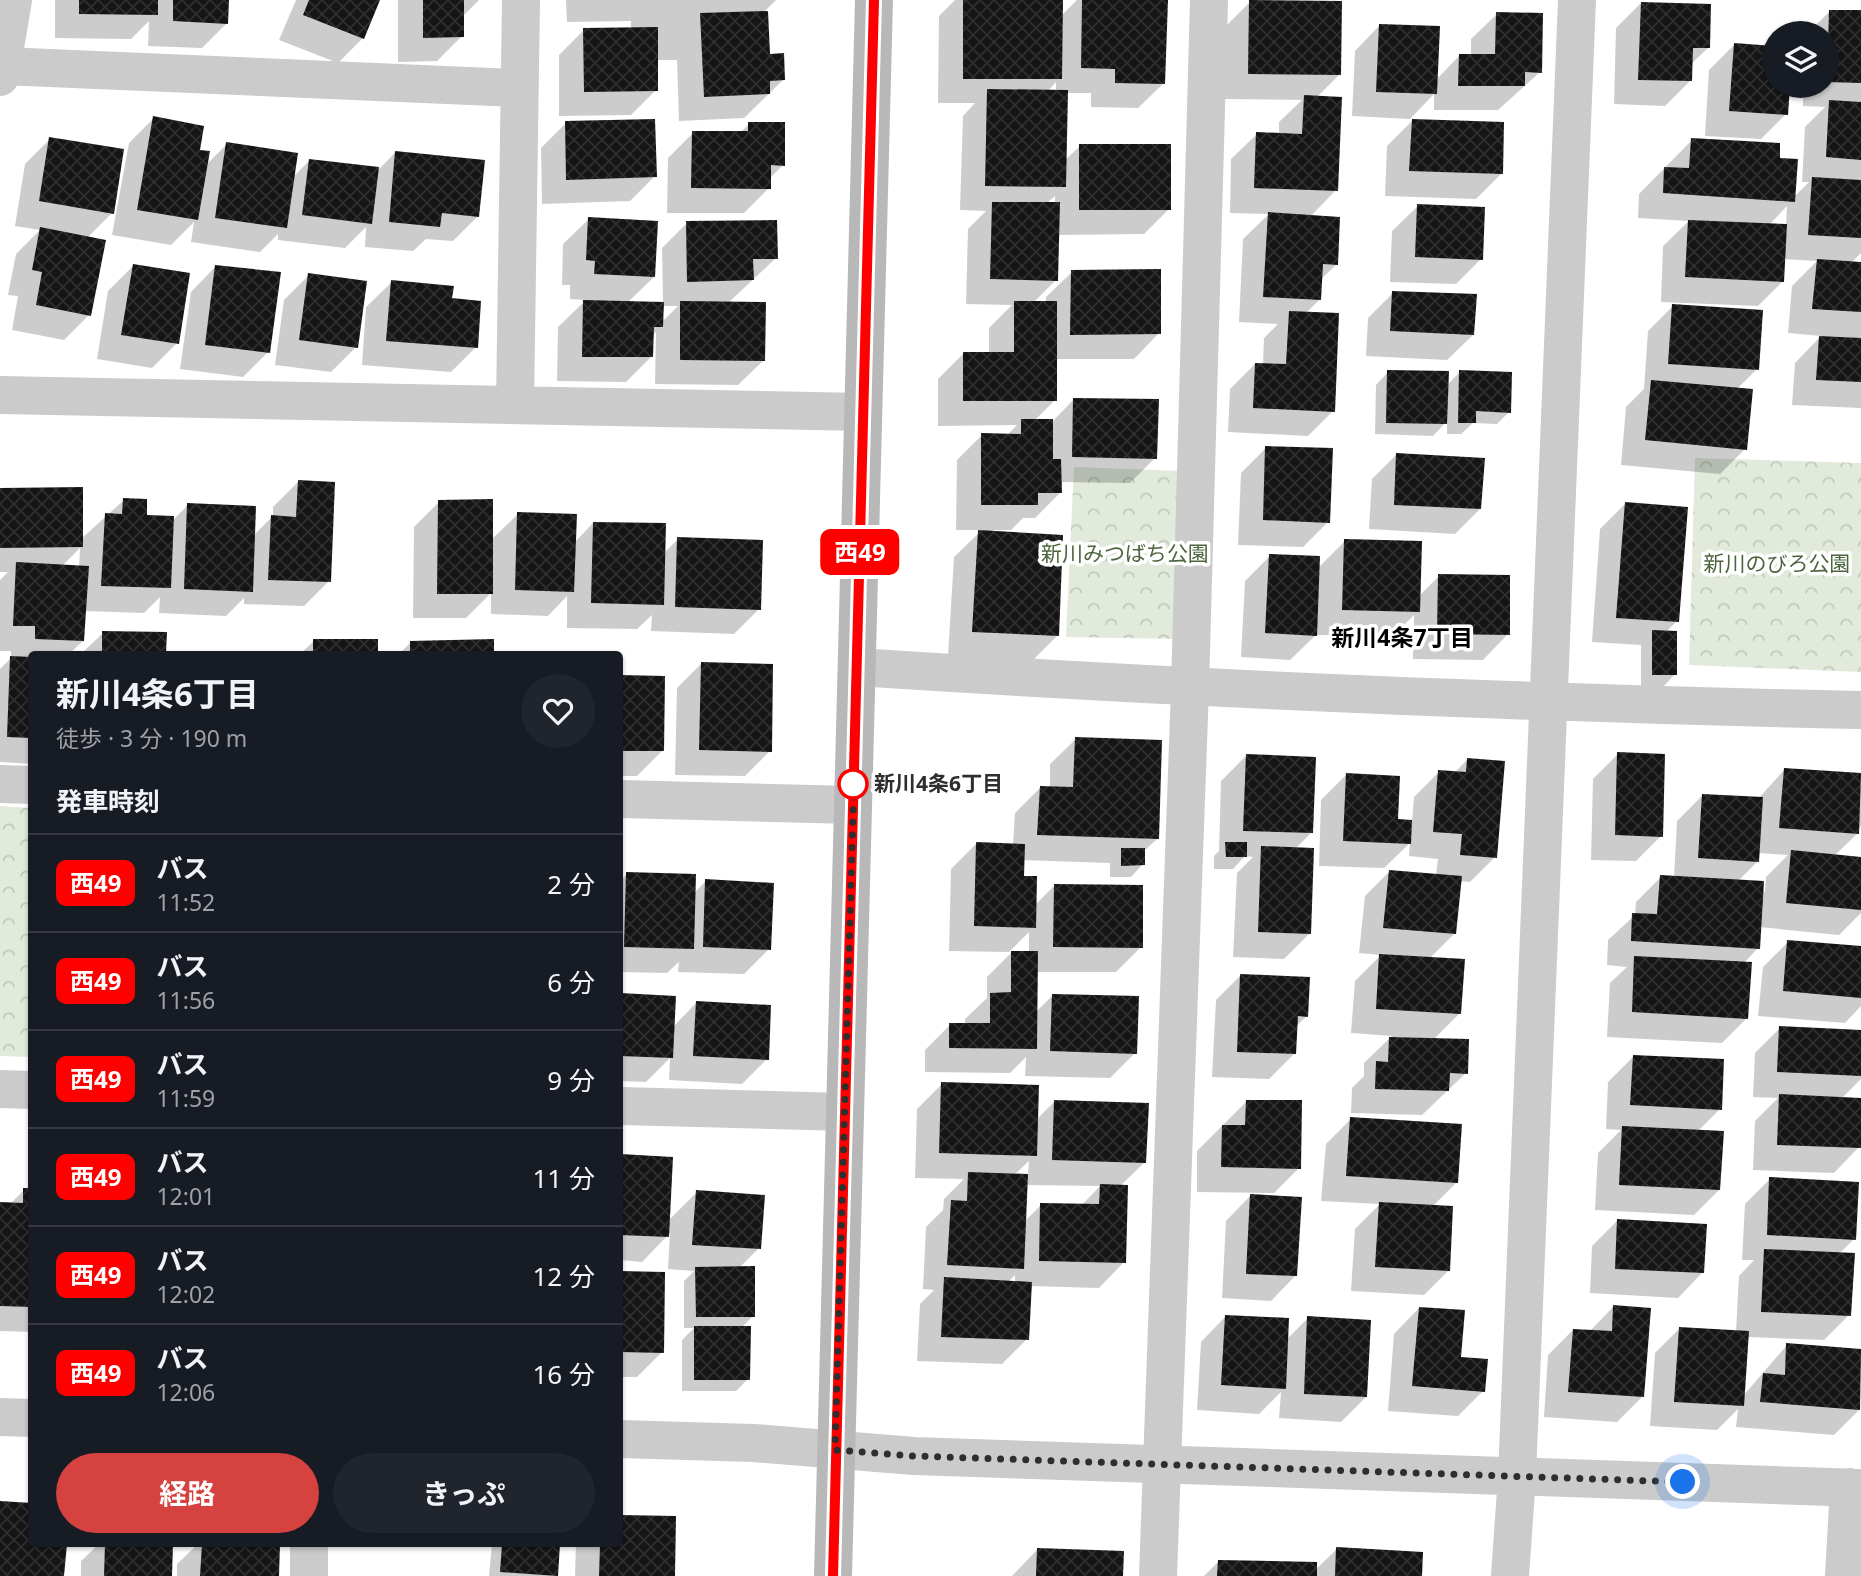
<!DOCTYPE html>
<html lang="ja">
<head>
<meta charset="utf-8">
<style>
  :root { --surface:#171b24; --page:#20242c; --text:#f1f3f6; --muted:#9ea1a6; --line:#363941; --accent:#d5423f }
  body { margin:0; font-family:"Noto Sans","Noto Sans JP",sans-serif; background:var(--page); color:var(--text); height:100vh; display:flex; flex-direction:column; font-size:26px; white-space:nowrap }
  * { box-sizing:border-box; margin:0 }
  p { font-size:23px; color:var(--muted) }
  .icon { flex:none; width:38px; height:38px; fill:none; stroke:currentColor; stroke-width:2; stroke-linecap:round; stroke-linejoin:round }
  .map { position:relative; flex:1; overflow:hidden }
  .panel { position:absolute; left:28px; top:651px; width:595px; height:896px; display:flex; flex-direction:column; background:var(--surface); border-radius:7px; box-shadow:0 2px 5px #0004 }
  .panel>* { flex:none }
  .badge { padding:0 14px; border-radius:10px; font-size:24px; line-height:46px }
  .fabs { position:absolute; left:1762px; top:21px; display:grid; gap:14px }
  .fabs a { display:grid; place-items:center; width:77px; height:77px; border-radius:50%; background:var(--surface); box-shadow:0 2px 5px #0004; font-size:35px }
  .you { position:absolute; width:35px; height:35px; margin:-18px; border:5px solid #fff; border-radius:50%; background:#1a73e8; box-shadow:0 0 0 10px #1a73e833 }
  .map>.badge { position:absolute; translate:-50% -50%; box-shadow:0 0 0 4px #fff }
  h2 { padding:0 28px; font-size:26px; line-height:63px }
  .round { display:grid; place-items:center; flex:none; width:74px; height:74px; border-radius:37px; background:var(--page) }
  .summary { display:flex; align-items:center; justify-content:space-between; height:119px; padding:0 28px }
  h1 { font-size:33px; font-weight:700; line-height:52px }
  .cta { display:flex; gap:14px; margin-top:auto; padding:14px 28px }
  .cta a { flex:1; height:80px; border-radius:42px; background:var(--accent); color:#fff; font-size:28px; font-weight:700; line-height:80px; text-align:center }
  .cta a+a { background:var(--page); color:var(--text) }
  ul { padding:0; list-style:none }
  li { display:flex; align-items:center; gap:21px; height:98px; padding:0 28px; border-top:2px solid var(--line) }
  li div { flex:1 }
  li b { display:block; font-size:26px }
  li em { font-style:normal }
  li .badge { min-width:77px; font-weight:700; text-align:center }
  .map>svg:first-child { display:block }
  .park { fill:url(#park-crowns) }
  .shadow { fill:#0003; fill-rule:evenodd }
  .building { fill:url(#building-cross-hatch) }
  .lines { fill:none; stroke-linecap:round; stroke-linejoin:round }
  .street { stroke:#cbcbcb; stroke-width:38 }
  .secondary { stroke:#b8b8b8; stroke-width:38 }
  .line-casing { stroke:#fff; stroke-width:16 }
  .line { stroke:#f00; stroke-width:10 }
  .walk { stroke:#2e2e2e; stroke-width:7; stroke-dasharray:0 12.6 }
  .stop-dot { fill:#fff; stroke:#f00; stroke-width:3.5 }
  .labels { text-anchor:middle; stroke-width:7; stroke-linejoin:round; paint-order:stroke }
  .park-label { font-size:21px; fill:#4d653f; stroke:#fff }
  .stop-label { font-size:21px; font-weight:bold; fill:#2e2e2e; stroke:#fff; text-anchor:start }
  .neighbourhood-label { font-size:23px; font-weight:bold; fill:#000; stroke:#fff }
</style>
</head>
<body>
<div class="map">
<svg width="1861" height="1576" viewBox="0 0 1861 1576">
  <defs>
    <pattern id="park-crowns" width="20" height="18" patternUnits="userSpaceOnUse" patternTransform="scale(1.75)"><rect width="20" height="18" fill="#e2eadc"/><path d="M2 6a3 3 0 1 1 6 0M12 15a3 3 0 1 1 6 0" fill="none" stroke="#c2c9bd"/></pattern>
    <pattern id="building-cross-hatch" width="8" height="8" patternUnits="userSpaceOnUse" patternTransform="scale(1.75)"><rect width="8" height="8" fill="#151515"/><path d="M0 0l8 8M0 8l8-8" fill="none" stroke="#2f2f2f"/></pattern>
  </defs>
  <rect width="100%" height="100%" fill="#fff"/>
  <path class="park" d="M1695,458L1861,463V672L1689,665Z
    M1074,467L1181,471L1178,639L1066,637Z
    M0,806L31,808V1057L0,1056Z"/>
  <path class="shadow" d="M55,0H227V23L202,48L148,46L149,21L131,39L55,38Z
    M296,0H378L363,38L338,63L279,40Z
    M398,0H479L462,17V36L437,61L398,62Z
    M566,0H776L764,12L768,56L783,80L744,118L679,121L677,60H656V90L631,115L559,116V55L584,30L631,29V21L567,22Z
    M955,0H1061V16L1077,0H1166L1164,83L1138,108L1091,107V93H1066L1064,161L1080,146L1169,209L1144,234L1057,235L1056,280L1034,302H1046V297L1072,272L1159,333L1134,359H1055V400L1034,421H1053L1074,399L1155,458L1130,483L1060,482V493L1035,518H1023L1011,530H993L1057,636L1032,661L948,656L954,557L982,530H956L957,460L982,435H1007L1017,425L938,426V379L963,354H989V328L1012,305L966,304L968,229L986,211L960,210L963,116L975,103H938L939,16ZM1056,82V92H1047ZM1055,196V204H1046Z
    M1250,2L1339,75L1316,98L1336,190L1310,217L1336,265L1320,280L1319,300L1306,313L1333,411L1308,436L1228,432L1230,389L1255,364L1263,365L1264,338L1278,324L1239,322L1243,239L1269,214L1230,213L1231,159L1257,134L1279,135V122L1302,100L1224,99L1225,27Z
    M1641,3L1708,48L1690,65V81L1665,106L1614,104L1616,28Z
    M1830,11L1861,12V253L1851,263H1861V408L1792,405L1795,363L1821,336L1788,333L1792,286L1817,261L1783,259V281L1758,306L1661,302L1663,246L1689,221L1638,218L1639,194L1692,140L1778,160L1793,198L1809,182H1802L1805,127L1825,107L1803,106V86H1827V33H1808ZM1787,206L1786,226L1769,225Z
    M1497,14L1540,72L1498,110H1434V94L1410,119L1352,116L1355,51L1380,25L1436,80L1459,56H1471V39Z
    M1734,45L1774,48V86H1788L1786,114L1761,139L1705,136L1709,70Z
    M154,118L198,151L206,165L227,144L292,178L310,160L376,172L395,153L478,216L453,241L426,239L413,251L365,247L366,227L345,248L278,240V234L260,252L191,242L194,222L171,245L112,235L129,143Z
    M1412,121L1501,174L1476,199L1385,196L1387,146Z
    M566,123L655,176L630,201L542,204L541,148Z
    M749,124L783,165L769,179V188L744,213H667L668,158L693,133H740Z
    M50,139L112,213L87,238L89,315L64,340L12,330L18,296L8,295L16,254L40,230L15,226L25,164Z
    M1418,206L1481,259L1456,284L1390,282L1392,231Z
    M589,219L654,277L627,303L663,304L662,248L687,223L776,258L728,303L764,360L738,385L655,384L656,332L652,336L651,357L626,382L557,381L558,327L586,300L570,299V285H562L563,244ZM662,306H678L661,323Z
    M133,266L177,343L152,368L97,359L108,291Z
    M216,266L268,352L243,377L180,369L191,292Z
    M309,275L356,347L331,372L275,365L284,300Z
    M392,282L450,300L476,347L451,372L362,365L366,307Z
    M1393,293L1473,335L1447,360L1366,356L1368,318Z
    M1673,306L1757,369L1737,389L1745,449L1720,474L1621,465L1626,407L1644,389L1648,331Z
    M1388,372L1446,386L1460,372L1509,412L1497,424L1473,423L1461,434H1447V421L1433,436L1375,434L1376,385Z
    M1266,448L1328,522L1303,547L1238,545L1241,473Z
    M1397,454L1480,509L1455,534L1369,529L1372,479Z
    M298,482L329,581L304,606L244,604V598L226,616L159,613L160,597L144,613L84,611L83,641L69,654H32V764L0,762V669L11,658V651H0V580L8,572H0V489L81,539L124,500L145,517L172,521L188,505L253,536L273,516V507ZM80,548L79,567L62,566Z
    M439,502L491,540L518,514L574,543L593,523L663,554L678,539L759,609L734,634L651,631L652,615L637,629L567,628V596L548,616L491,614V593L466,618H413L414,527Z
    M1625,504L1677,621L1666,632L1675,674L1663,687H1641V645L1592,642L1600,529Z
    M1345,541L1418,597L1439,576L1508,634L1483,660L1413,659L1414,615L1393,636L1316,635L1290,660L1241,657L1245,581L1270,556L1318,568Z
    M103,633L165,634L164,654H81Z
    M314,641H377L376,654H300Z
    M493,641V654H399L410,643Z
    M702,663L770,751L745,776L675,775L677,688Z
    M620,677H664L662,751L637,776H620Z
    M1076,739L1157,839L1143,852V864L1131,877H1110V863L1022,860V878L1035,905L1054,886L1141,947L1116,972H1036V1012L1053,995L1135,1053L1110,1078L1025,1076L1026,1057L1010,1073L925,1072V1050L950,1025H965V1019L987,998V977L1012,952L1029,953V932L1009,952L949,951L951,869L976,844L1013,845L1015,813L1040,788H1050V764Z
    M1618,754L1661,836L1636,861L1591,860L1593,779Z
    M1246,756L1311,833L1295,849L1309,934L1284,959L1233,957L1237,873L1253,857L1245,856L1233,869H1214V856L1219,851L1221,781Z
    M1468,759L1495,857L1470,882L1459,881L1455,933L1430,958L1460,1013L1433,1040L1466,1073L1422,1115L1351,1113L1352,1088L1364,1076V1063L1392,1036L1351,1033L1355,981L1381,955L1359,953L1365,896L1390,871L1436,875L1438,859L1409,856L1410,843L1384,868L1319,866L1321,800L1346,775L1396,820L1412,821L1414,797L1439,772L1454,773Z
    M1784,770L1861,775V825L1858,833L1834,856L1861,858V913L1839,935L1759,927L1758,948L1743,964L1747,1018L1722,1043L1607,1037L1610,983L1627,967L1607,965L1608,940L1635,915L1636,902L1661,877L1674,878L1677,821L1702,796L1759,798ZM1758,853L1788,855L1766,877L1765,892L1737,882L1758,861Z
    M627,874L694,893L706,881L769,949L744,974L678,972L679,962L667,973L620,972V881Z
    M1788,942L1861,947V1006L1845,1023L1758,1016L1763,967Z
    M1241,975L1307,1016L1295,1027L1294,1054L1269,1079L1212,1077L1216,1000Z
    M620,995L674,998L673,1027L696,1003L767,1059L742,1084L669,1080L670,1058L646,1082L620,1081Z
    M1780,1028L1861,1032V1079L1841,1099L1861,1100L1859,1147L1834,1173L1753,1170L1755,1121L1778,1098L1753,1097L1755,1053Z
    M1633,1057L1720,1109L1698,1131L1719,1190L1694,1215L1595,1210L1598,1153L1621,1130L1606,1129L1608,1082Z
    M942,1084L1036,1120L1055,1101L1145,1162L1120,1186L1124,1262L1099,1288L1030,1286L1027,1339L1002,1364L917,1361L920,1304L934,1290L923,1289L926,1227L943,1210L944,1199L964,1179L915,1178L917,1109ZM1029,1161L1028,1176L1014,1175ZM1026,1185L1100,1186L1081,1206L1041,1205L1024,1222ZM1015,1275V1283L1008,1282Z
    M1247,1101L1299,1168L1274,1193L1197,1192V1151Z
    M1351,1119L1457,1182L1432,1207L1449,1270L1424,1295L1351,1291L1355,1229L1380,1204L1321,1201L1326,1144Z
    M620,1156L671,1159L668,1221L697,1192L759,1248L739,1268L753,1316L742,1327L748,1379L736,1391H682V1340L694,1328H684V1281L694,1271L668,1269L670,1233L642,1262L620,1260Z
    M1770,1179L1854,1239L1839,1254L1849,1315L1824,1340L1747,1337L1743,1396L1787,1345L1861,1351L1859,1410L1834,1435L1736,1427L1738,1409L1717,1430L1650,1426L1655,1353L1680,1328L1736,1332L1739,1276L1754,1260H1742L1745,1204Z
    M24,1190H32V1332L0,1331V1204H10Z
    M1253,1193L1296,1275L1271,1301L1222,1298L1226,1221Z
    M1617,1221L1703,1272L1678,1298L1590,1293L1592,1246Z
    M620,1273L664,1274L662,1352L637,1377H620Z
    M1614,1306L1642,1397L1617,1422L1544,1417L1548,1355L1573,1330L1589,1332Z
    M1419,1308L1483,1391L1458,1416L1388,1411L1394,1334Z
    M1226,1316L1287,1339L1308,1318L1366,1397L1341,1422L1279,1418L1281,1392L1259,1414L1197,1410L1201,1342Z
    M620,1517L675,1518L673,1576H575L576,1544H620Z
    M99,1544H171L170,1576H81V1561Z
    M198,1544H278L277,1576H177V1564Z
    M492,1544H558L556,1576H489Z
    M1337,1549L1420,1576H1204L1218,1562L1315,1570Z
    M1037,1550L1121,1576H1012Z"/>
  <path class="building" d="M79,0H158V15L79,14Z
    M173,0H229L228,24L173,21Z
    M309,0H380L364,39L303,15Z
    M423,0H464V37L423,38Z
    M963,0H1063L1062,79H963Z
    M1082,0H1168L1165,84L1115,83V69L1081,68Z
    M1249,0L1342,1L1341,75L1248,74Z
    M1641,2L1711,4L1710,48H1693L1692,81L1638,80Z
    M1829,10H1861V83L1827,82Z
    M768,11L770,54L784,53L785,80L770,81V94L704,97L700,13Z
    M1496,12L1543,13L1542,73L1525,72V86H1458L1459,54H1495Z
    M1379,24L1440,26L1437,94L1376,92Z
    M658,27V91L584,92L583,28Z
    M1734,43L1774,46V86H1790L1788,115L1729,111Z
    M987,89L1068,90L1066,187L985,186Z
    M1304,95L1342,97L1338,191L1254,188L1256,132L1302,134Z
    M1829,100L1861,102V160L1826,157Z
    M153,116L204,126L200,150L210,151L198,220L137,210Z
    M655,119L657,177L566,180L565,121Z
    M1412,119L1504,122L1503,174L1409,171Z
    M748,122H785V166L771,165V189L691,188L692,131H748Z
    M49,137L124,149L114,214L39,201Z
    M1691,138L1780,143V158L1798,159L1795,202L1663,193L1664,167L1689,168Z
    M226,142L298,153L287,228L215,218Z
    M1079,144H1171V210H1079Z
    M395,151L485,160L479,217L442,213L440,227L389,222Z
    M309,159L379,167L372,224L302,215Z
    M1812,177L1861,180V238L1808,235Z
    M992,202H1060L1058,281L990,279Z
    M1417,204L1485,207L1483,260L1415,257Z
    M1268,212L1340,217L1338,265L1323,264L1321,300L1263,297Z
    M588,217L658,221L655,277L594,274L595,261L586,260Z
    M777,220L778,259H753L754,280L687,282L686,221Z
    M1688,220L1787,224L1784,282L1685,277Z
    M40,227L106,240L91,316L36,305L42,272L32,270Z
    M1817,259L1861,262V312L1812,309Z
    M133,264L190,273L179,344L121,335Z
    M215,265L281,272L270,353L205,345Z
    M1161,269V334L1070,335L1071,270Z
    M308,273L367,281L358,348L299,340Z
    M391,280L454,286L452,298L481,301L478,348L386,341Z
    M1392,291L1477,294L1474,335L1390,331Z
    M583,300L664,302L663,327H654L653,357H582Z
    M680,301L766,302L765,361L680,360Z
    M1014,301H1057V401H963V352H1014Z
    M1672,304L1763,310L1759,370L1668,364Z
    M1289,311L1339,313L1335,412L1253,408L1255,363L1286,364Z
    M1819,336L1861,338V382L1816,380Z
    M1387,370L1449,371L1447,424L1386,423Z
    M1459,370L1512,372L1511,413L1476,411V423H1458Z
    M1651,380L1753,389L1747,450L1645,440Z
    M1073,398L1159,399L1157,459L1072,457Z
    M1021,419H1053V459H1061L1062,493H1038V505H981V433L1021,434Z
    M1265,446L1333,448L1330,523L1263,520Z
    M1396,453L1485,458L1481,509L1394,505Z
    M298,480L335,482L331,582L268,580L271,515L296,517Z
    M83,487V547L0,548V488Z
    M123,498L147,499V515L174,516L171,588L101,586L105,513L122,514Z
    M493,499V594H437L438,500Z
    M1625,502L1688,507L1679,622L1616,618Z
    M187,503L256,506L253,592L184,589Z
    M517,512L577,514L574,592L515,590Z
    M593,522L666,523L664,605L591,603Z
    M978,530L1063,535L1059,636L972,632Z
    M677,537L763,540L761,610L675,607Z
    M1344,539L1422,541L1420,612L1342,610Z
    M1269,554L1320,556L1317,636L1265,633Z
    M16,562L89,566L84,641L35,639V626H13Z
    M1438,574L1510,575V635L1437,634Z
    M1652,630L1677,631V675H1652Z
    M102,631L167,632L166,654H102Z
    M313,639H378V654H313Z
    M494,639V654H410V641Z
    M10,656L32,657V738L7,737Z
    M701,662L773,664L772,752L699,750Z
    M620,675L665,676L664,751H620Z
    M1075,737L1162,740L1159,839L1037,835L1040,786L1073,787Z
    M1617,752L1665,754L1663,837L1615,835Z
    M1246,754L1316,757L1313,833L1243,831Z
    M1467,758L1505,761L1497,858L1460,855L1462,834L1433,832L1438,770L1466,772Z
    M1784,768L1861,773L1859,834L1779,828Z
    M1346,773L1400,776L1398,819L1412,820L1411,844L1343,841Z
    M1702,794L1763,797L1759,862L1698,858Z
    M976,842L1025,844L1024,876H1037L1036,928L974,926Z
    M1225,842H1247V857H1226Z
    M1261,846L1314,848L1311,934L1258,932Z
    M1121,848H1145V865L1121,866Z
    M1791,850L1861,857V910L1786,903Z
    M1389,870L1462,876L1456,934L1383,928Z
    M626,872L696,874L694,949L624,947Z
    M1660,875L1764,881L1760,949L1631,941L1632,913L1657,914Z
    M705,879L774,883L771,950L703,947Z
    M1054,884L1143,885V948L1053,947Z
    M1787,940L1861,946V998L1783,991Z
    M1011,951H1038L1037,1049L949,1048V1023H990V993L1011,992Z
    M1379,954L1465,959L1461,1014L1376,1009Z
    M1634,956L1752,962L1748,1019L1632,1012Z
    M1240,974L1310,977L1308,1017L1298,1016L1296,1054L1237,1052Z
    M620,993L676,996L673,1058L620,1056Z
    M1052,994L1139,996L1137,1054L1050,1051Z
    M696,1001L771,1005L769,1060L693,1056Z
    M1779,1026L1861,1030V1076L1777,1072Z
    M1389,1037L1469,1039L1468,1074L1450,1073L1449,1091L1375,1089L1376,1061L1388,1062Z
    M1633,1055L1724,1059L1722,1110L1630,1105Z
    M941,1082L1039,1085L1037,1156L939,1153Z
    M1779,1094L1861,1098V1148L1777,1145Z
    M1054,1100L1149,1103L1146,1163L1052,1160Z
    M1246,1100H1302L1301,1169L1221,1167L1222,1125H1245Z
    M1350,1117L1462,1124L1458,1183L1346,1176Z
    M1622,1126L1724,1131L1720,1190L1619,1185Z
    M620,1154L673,1157L669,1237L620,1235Z
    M968,1172L1028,1174L1024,1269L947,1265L951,1200L967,1201Z
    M1769,1177L1859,1182L1856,1240L1767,1235Z
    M1100,1184L1128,1185L1126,1263L1039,1261L1040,1203L1099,1204Z
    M23,1188H32V1307L0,1306V1202L23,1203Z
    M696,1190L765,1195L761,1249L692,1245Z
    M1250,1194L1302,1197L1297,1276L1246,1274Z
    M1379,1202L1453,1206L1450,1271L1375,1267Z
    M1617,1219L1707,1224L1704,1273L1615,1269Z
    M1764,1249L1855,1253L1851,1316L1761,1312Z
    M755,1266V1317H696L695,1267Z
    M620,1271L665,1272L664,1353L620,1352Z
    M944,1277L1032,1282L1029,1340L941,1337Z
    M1613,1305L1651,1308L1644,1397L1568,1392L1573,1329L1612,1331Z
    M1419,1307L1465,1310L1461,1357L1488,1359L1485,1392L1412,1386Z
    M1225,1315L1289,1318L1286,1389L1221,1385Z
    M1307,1316L1371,1320L1367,1397L1304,1394Z
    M694,1326H751L750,1380H694Z
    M1679,1327L1749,1331L1744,1406L1674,1402Z
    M1786,1343L1861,1349L1860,1410L1760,1402L1763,1373L1785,1375Z
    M0,1501L32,1503V1544H67L64,1576H0Z
    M620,1515L676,1516L675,1576H599L600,1544H620Z
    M105,1544H173L172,1576H104Z
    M202,1544H280L279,1576H200Z
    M502,1544H560L558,1576L500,1572Z
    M1336,1547L1423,1552L1422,1576H1335Z
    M1037,1548L1124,1551L1123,1576H1036Z
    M1218,1560L1317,1562V1576H1217Z"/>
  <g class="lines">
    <path class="street" d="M2,66L518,88
      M0,77L13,0
      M0,395L863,412
      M515,405L521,0
      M857,667C1191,689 1526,703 1861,710
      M0,784L32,785
      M620,799L853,805
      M0,1089L32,1090
      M620,1106L845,1112
      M0,1417L32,1418
      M620,1439L754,1443L914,1456L1861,1488
      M309,1544V1576
      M1158,1576L1190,688L1209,0
      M1510,1576L1517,1476L1577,0
      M1844,1576L1849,1487"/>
    <path class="secondary" d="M833,1576L874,0"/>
  </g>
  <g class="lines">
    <defs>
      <path id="line" d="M833,1576L874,0"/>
    </defs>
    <use href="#line" class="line-casing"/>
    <use href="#line" class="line"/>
    <path class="walk" d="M853,784L854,778L835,1450L914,1456L1683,1482"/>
  </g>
  <circle class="stop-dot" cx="853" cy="784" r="14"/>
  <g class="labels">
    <g class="park-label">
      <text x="1125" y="561">新川みつばち公園</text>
      <text x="1777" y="571">新川のびろ公園</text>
    </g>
    <g class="stop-label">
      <text x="874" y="791">新川4条6丁目</text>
    </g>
    <g class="neighbourhood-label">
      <text x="1402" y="646">新川4条7丁目</text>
    </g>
  </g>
</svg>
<div class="fabs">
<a><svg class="icon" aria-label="layers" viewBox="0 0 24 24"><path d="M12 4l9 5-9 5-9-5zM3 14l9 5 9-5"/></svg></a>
</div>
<div class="you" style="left:1683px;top:1482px"></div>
<b class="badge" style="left:860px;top:552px;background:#f00;color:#fff">西49</b>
<section class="panel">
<div class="summary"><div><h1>新川4条6丁目</h1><p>徒歩 · 3 分 · 190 m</p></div><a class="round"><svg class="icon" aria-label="heart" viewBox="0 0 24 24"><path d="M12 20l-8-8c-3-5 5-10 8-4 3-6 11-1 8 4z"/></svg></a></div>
<h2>発車時刻</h2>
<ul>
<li><span class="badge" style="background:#f00;color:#fff">西49</span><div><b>バス</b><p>11:52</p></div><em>2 分</em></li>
<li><span class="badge" style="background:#f00;color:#fff">西49</span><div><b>バス</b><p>11:56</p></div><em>6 分</em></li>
<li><span class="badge" style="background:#f00;color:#fff">西49</span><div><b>バス</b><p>11:59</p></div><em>9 分</em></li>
<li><span class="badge" style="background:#f00;color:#fff">西49</span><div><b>バス</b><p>12:01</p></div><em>11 分</em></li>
<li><span class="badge" style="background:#f00;color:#fff">西49</span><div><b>バス</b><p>12:02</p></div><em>12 分</em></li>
<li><span class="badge" style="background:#f00;color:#fff">西49</span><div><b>バス</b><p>12:06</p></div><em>16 分</em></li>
</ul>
<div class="cta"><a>経路</a><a>きっぷ</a></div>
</section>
</div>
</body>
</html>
